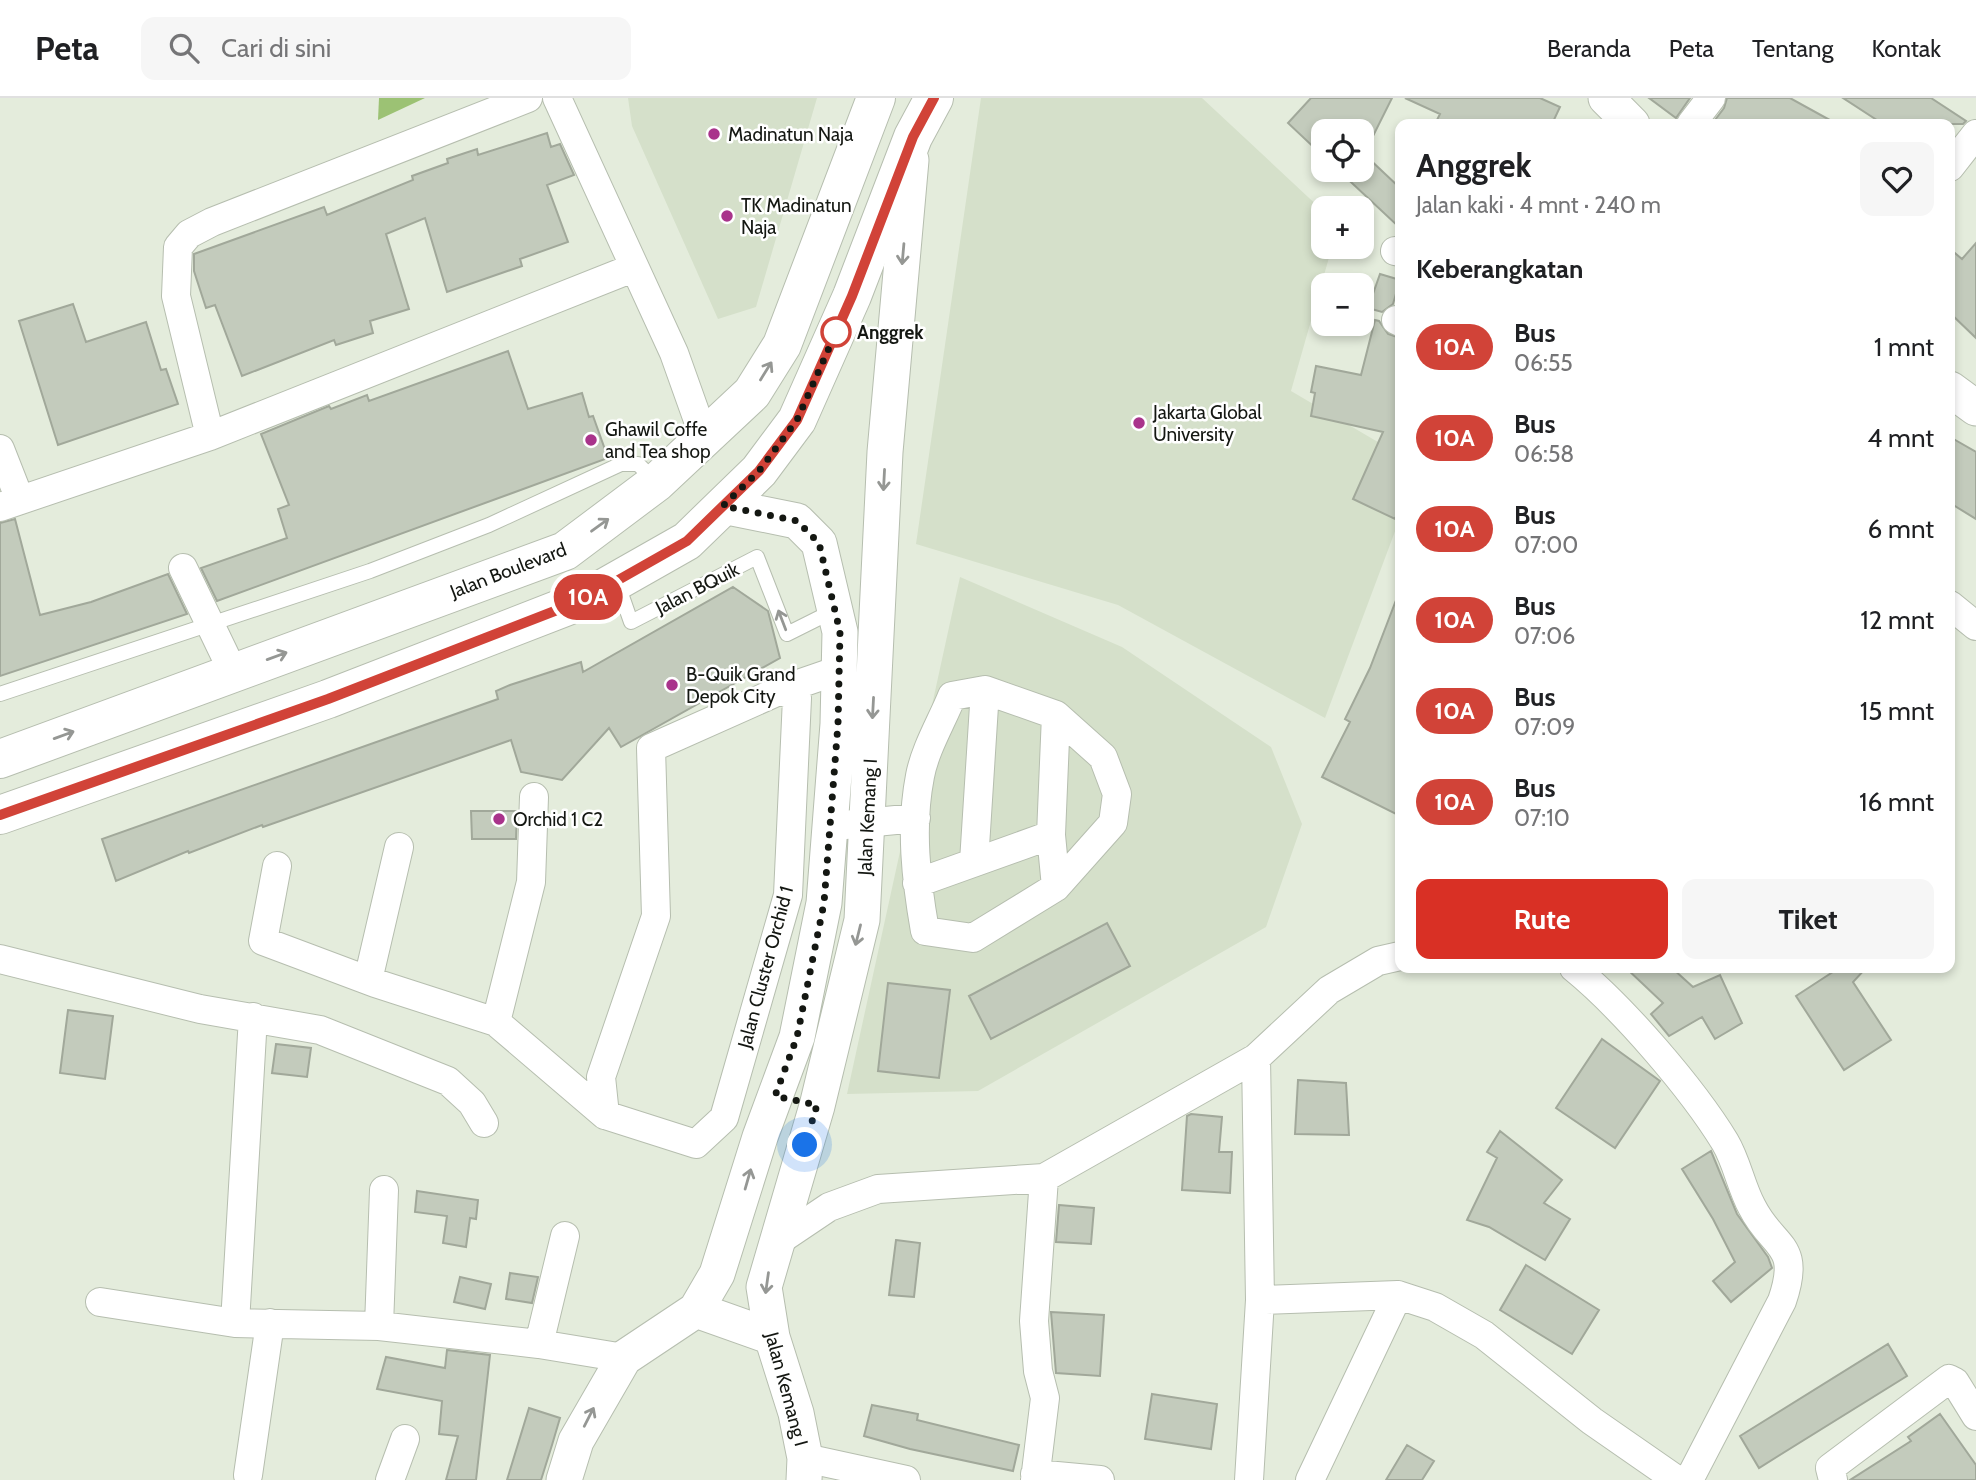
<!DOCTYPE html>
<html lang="id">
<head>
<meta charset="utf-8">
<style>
  :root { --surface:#fff; --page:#f6f6f6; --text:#202124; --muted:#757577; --line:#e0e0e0; --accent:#d93025 }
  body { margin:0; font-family:Cabin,sans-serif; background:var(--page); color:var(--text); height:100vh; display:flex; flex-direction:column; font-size:26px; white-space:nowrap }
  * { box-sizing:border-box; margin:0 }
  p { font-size:23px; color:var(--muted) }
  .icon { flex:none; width:38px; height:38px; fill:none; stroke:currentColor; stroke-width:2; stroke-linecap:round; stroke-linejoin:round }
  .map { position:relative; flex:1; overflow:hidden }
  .panel { position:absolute; left:1395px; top:21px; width:560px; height:854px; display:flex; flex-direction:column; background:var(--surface); border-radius:14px; box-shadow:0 4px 10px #0003 }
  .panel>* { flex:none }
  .badge { padding:0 14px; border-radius:23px; font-size:24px; line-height:46px }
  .controls { position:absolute; left:1311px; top:21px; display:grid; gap:14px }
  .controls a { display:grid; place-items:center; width:63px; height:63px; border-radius:14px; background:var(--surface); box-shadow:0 4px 10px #0003; font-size:35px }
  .you { position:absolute; width:35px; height:35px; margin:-18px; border:5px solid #fff; border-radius:50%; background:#1a73e8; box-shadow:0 0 0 10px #1a73e833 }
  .map>.badge { position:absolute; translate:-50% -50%; box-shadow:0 0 0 4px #fff }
  h2 { padding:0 21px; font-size:26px; line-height:63px }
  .round { display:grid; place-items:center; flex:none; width:74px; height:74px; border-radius:14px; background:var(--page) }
  .headline { display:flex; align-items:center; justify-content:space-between; height:119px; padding:0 21px }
  h1 { font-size:33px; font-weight:700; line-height:52px }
  .cta { display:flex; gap:14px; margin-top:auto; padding:14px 21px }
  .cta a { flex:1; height:80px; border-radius:14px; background:var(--accent); color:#fff; font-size:28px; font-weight:700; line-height:80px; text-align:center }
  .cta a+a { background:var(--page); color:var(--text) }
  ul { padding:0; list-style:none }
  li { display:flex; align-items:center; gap:21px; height:91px; padding:0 21px }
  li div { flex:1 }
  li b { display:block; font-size:26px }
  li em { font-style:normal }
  li .badge { min-width:77px; font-weight:700; text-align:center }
  header { display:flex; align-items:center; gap:42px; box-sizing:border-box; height:98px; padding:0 35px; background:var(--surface); border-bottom:2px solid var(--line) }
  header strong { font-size:33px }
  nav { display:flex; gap:38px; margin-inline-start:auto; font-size:24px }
  .search { width:490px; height:63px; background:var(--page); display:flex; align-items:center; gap:18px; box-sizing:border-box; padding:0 24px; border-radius:14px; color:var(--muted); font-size:26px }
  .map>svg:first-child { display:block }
  .built { fill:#d5e0ca }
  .forest { fill:#9cc274 }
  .building { fill:#c3cbbc; stroke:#a1a89a; stroke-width:2 }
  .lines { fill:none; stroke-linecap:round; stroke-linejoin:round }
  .service-casing { stroke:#b6beaf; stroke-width:16 }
  .minor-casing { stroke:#b6beaf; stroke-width:30 }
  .tertiary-casing { stroke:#b6beaf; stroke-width:37 }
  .secondary-casing { stroke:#b6beaf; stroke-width:40 }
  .service { stroke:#fff; stroke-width:14 }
  .minor { stroke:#fff; stroke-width:28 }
  .tertiary { stroke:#fff; stroke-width:35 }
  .secondary { stroke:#fff; stroke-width:38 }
  .oneway { stroke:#959794 }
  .line-casing { stroke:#fff; stroke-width:16 }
  .line { stroke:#d14338; stroke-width:10 }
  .walk { stroke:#141712; stroke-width:7; stroke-dasharray:0 12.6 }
  .poi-dot { fill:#a9338b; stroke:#fff; stroke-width:2.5 }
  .stop-dot { fill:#fff; stroke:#d14338; stroke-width:3.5 }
  .labels { text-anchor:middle; stroke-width:5; stroke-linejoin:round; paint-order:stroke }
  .poi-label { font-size:19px; fill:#141712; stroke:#fff; text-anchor:start }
  .stop-label { font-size:19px; font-weight:bold; fill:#141712; stroke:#fff; text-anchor:start }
  .street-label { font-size:19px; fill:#141712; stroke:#fff }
</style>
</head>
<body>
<header>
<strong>Peta</strong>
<div class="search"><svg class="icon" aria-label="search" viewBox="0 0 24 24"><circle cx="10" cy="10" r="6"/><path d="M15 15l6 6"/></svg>Cari di sini</div>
<nav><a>Beranda</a><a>Peta</a><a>Tentang</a><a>Kontak</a></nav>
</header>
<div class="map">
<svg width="1976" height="1382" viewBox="0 0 1976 1382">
  <rect width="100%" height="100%" fill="#e4ecdc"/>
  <path class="built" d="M628,0H817L756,209L718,221L632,28Z
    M981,0H1202L1323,113V149H1332L1291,293L1400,357V420L1325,620L1118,507L916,446Z
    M960,479L1122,549L1271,649L1302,726L1266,829L978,993L847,996Z"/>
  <path class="forest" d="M379,0H425L378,22Z"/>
  <path class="building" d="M1311,0H1392L1364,56L1400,90V130L1338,72H1362V33H1323V58L1288,25Z
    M1405,0H1540L1560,9L1552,26H1435L1440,16Z
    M1649,0H1690L1676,20Z
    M1727,0H1790L1837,26H1712L1724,10Z
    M1843,0H1931L1966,23L1963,26H1883Z
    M547,35L551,49L560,46L574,77L547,87L568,144L520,161L522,168L447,194L425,120L386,136L409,211L370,223L373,235L336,247L334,242L242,278L215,207L206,210L194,173V156L324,109L327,117L413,82L412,78L448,65L447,61L477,51L478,57Z
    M1976,145V240L1950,215V151L1962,161Z
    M1380,176L1400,182L1393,206L1382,214L1368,210Z
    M73,206L86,244L146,224L161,272L166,271L178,306L58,347L19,223Z
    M1375,222L1379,223L1388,236L1400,240V409L1395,421L1353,401L1383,334L1311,318L1315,295L1311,294L1316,268L1361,277Z
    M508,253L528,311L582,295L589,319L593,318L608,360L217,503L201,470L287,440L278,411L289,407L261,336L329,308L331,311L367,297L369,303Z
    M1950,339L1976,354V421L1950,405Z
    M15,421L40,517L91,504L168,476L187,516L0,578V425Z
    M733,489L768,513L780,560L621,649L609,630L562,682L521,674L511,642L263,729L262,727L189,755L188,753L116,783L102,741L498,601L496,593L510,587L581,564L583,574Z
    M1398,497H1400V718L1322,679L1350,624L1345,621L1370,570Z
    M471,713H517L516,741H472Z
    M1107,825L1130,868L991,941L969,898Z
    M1626,870H1672L1693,889L1720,877L1742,925L1715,941L1702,919L1669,938L1651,916L1663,905Z
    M1839,870H1866L1853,884L1891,942L1844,972L1796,898Z
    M888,885L950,892L939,980L878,973Z
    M68,912L113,918L105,981L60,975Z
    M1602,941L1660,983L1615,1050L1556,1010Z
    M276,946L311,950L307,979L272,975Z
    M1298,982L1346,985L1349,1037L1295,1036Z
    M1191,1016L1222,1019L1219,1054H1232L1230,1095L1182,1092L1187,1018Z
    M1500,1033L1562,1082L1544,1105L1570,1121L1545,1162L1489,1129L1467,1122L1497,1060L1487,1054Z
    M1711,1053L1737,1116L1768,1159L1772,1170L1731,1204L1713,1183L1735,1164L1713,1121L1682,1071Z
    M417,1093L478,1102L476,1121L470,1120L466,1149L443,1145L447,1118L415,1114Z
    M1059,1107L1094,1110L1091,1146L1056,1144Z
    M896,1142L920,1145L914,1199L889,1197Z
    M1526,1167L1599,1212L1572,1256L1500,1212Z
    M510,1175L538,1179L532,1205L506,1201Z
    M460,1179L491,1186L485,1211L454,1204Z
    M1051,1214L1104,1217L1100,1278L1056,1275Z
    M1888,1246L1907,1278L1759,1370L1740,1338Z
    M447,1252L490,1257L476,1382H446L458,1338L439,1336L442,1303L377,1291L386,1259L445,1270Z
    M1152,1296L1217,1306L1211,1351L1145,1341Z
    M872,1307L918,1316L917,1322L1019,1347L1013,1373L910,1351L864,1338Z
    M529,1310L560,1320L552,1347L541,1382H507Z
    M1940,1316L1976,1367V1382H1850L1911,1343L1908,1339Z
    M1407,1347L1434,1363L1422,1382H1386Z"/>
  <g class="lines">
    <defs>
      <path id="service" d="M617,484L631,524L757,459L787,536L833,513
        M0,596L370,473L489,427L621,366H638L656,384"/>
      <path id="minor" d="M557,0L674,255L705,342
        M1691,26L1711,0
        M1950,69L1976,36
        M1395,153L1400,154
        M1396,222L1400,224
        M210,338L176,198L178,149L189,136L212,124L528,0
        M0,351L20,402
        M0,409L210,338L633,170
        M183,470L233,574
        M1950,507L1976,528
        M781,592L797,600L788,797L724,1020L696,1046L605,1017L601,979L656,818L651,650Z
        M781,592L839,572
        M985,592L1056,617L1103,659L1117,696L1113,725L1056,789L973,840L925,833C916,782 910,729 920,678C925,651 942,623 952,598Z
        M1056,617L1051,737L1056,789
        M845,727L916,720
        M974,764L985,592
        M277,768L263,843L375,885L496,924L605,1017
        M917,785L1051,737
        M0,861L200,911L320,932L448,983L472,1005L484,1025
        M1574,870C1623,910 1692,990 1725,1044C1737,1064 1741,1089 1752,1109C1773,1151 1802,1145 1782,1203L1689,1382
        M368,882L399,749
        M496,924L531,784L534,699
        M777,1144L829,1109L878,1091L1044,1080L1256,960L1329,892L1378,863L1400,858
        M1260,1202L1398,1197L1435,1209L1484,1237L1592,1323L1677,1382
        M100,1204L235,1225L379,1228L539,1246L624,1260
        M235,1225L253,919
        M379,1228L384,1092
        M539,1246L565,1138
        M805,1360L906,1382
        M1035,1376L1100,1382
        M248,1377L270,1225
        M390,1382L405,1341
        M1035,1382L1045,1300L1038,1273L1034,1223L1044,1080
        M1249,1382L1260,1202L1256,960
        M1310,1382L1398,1197
        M1833,1382L1830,1370L1949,1281L1955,1284L1976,1318"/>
      <path id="tertiary" d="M1606,0L1632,26
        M1950,291L1976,310
        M696,1212L772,1239
        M564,1382L576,1343L624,1260L696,1212L717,1176L760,1039L797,939L824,805L838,626L840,534L819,445L797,423L723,408
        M804,1382L805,1360L796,1315L772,1239L764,1189L817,1008L862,822L885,354L911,62"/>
      <path id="secondary" d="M0,661L565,453L657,384L752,295L782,247L876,0
        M0,717L328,601L583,502L687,443L759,373L797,322L852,198L913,39L934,0"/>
    </defs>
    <use href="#service" class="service-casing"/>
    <use href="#minor" class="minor-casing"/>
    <use href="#tertiary" class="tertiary-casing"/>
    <use href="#secondary" class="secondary-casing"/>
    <use href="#service" class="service"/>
    <use href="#minor" class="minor"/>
    <use href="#tertiary" class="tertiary"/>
    <use href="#secondary" class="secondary"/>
  </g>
  <defs><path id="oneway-shaft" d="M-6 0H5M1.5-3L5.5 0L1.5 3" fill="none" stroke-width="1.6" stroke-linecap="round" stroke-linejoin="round" transform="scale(1.75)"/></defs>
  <g class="oneway">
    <use href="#oneway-shaft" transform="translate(903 156) rotate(95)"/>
    <use href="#oneway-shaft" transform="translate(766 273) rotate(-58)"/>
    <use href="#oneway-shaft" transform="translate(884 382) rotate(93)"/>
    <use href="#oneway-shaft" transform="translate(600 427) rotate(-36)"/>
    <use href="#oneway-shaft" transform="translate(782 522) rotate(-111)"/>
    <use href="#oneway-shaft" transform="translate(277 558) rotate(-20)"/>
    <use href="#oneway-shaft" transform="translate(873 610) rotate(93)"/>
    <use href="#oneway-shaft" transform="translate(64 637) rotate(-20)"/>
    <use href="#oneway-shaft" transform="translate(858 837) rotate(104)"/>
    <use href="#oneway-shaft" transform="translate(748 1081) rotate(-74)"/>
    <use href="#oneway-shaft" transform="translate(767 1185) rotate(98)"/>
    <use href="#oneway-shaft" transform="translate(589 1319) rotate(-63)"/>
  </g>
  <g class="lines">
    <defs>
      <path id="line" d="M0,717L328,601L583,502L687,443L759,373L797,322L852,198L913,39L934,0"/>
    </defs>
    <use href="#line" class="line-casing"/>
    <use href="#line" class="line"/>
    <path class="walk" d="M805,1047L817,1007L775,998L797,939L824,805L838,626L840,534L819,445L797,423L723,408L759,373L797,322L841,223L836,234"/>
  </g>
  <g class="poi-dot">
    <circle cx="714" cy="36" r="7"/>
    <circle cx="727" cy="118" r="7"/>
    <circle cx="1139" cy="325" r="7"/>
    <circle cx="591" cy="342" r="7"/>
    <circle cx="672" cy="587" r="7"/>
    <circle cx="499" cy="721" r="7"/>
  </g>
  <circle class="stop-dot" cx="836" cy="234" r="14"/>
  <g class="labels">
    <g class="poi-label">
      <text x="728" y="43">Madinatun Naja</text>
      <text x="741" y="114">TK Madinatun<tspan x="741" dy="22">Naja</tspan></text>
      <text x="1153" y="321">Jakarta Global<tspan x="1153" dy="22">University</tspan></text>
      <text x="605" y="338">Ghawil Coffe<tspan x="605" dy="22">and Tea shop</tspan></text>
      <text x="686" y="583">B-Quik Grand<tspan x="686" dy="22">Depok City</tspan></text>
      <text x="513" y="728">Orchid 1 C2</text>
    </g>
    <g class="stop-label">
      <text x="857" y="241">Anggrek</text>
    </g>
    <g class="street-label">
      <text transform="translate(508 472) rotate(-21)" y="7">Jalan Boulevard</text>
      <text transform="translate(697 490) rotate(-27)" y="7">Jalan BQuik</text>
      <text transform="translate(867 719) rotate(-87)" y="7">Jalan Kemang I</text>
      <text transform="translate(765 869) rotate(-75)" y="7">Jalan Cluster Orchid 1</text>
      <text transform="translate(787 1291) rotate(75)" y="7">Jalan Kemang I</text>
    </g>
  </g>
</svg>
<div class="controls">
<a><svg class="icon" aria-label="locate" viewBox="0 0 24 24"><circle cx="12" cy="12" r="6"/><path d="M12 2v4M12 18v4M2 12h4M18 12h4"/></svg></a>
<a>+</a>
<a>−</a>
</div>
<div class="you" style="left:805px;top:1047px"></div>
<b class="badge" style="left:588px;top:499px;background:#d14338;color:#fff">10A</b>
<section class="panel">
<div class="headline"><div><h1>Anggrek</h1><p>Jalan kaki · 4 mnt · 240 m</p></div><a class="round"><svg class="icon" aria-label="heart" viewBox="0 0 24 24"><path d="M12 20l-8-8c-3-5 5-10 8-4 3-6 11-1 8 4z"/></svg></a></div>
<h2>Keberangkatan</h2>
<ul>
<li><span class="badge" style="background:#d14338;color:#fff">10A</span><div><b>Bus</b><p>06:55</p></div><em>1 mnt</em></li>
<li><span class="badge" style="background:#d14338;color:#fff">10A</span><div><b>Bus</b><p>06:58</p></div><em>4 mnt</em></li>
<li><span class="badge" style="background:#d14338;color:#fff">10A</span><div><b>Bus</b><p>07:00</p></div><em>6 mnt</em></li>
<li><span class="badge" style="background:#d14338;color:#fff">10A</span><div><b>Bus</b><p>07:06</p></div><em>12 mnt</em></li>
<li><span class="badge" style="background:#d14338;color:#fff">10A</span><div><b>Bus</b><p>07:09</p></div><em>15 mnt</em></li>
<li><span class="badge" style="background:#d14338;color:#fff">10A</span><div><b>Bus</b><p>07:10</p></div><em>16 mnt</em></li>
</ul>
<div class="cta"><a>Rute</a><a>Tiket</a></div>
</section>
</div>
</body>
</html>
